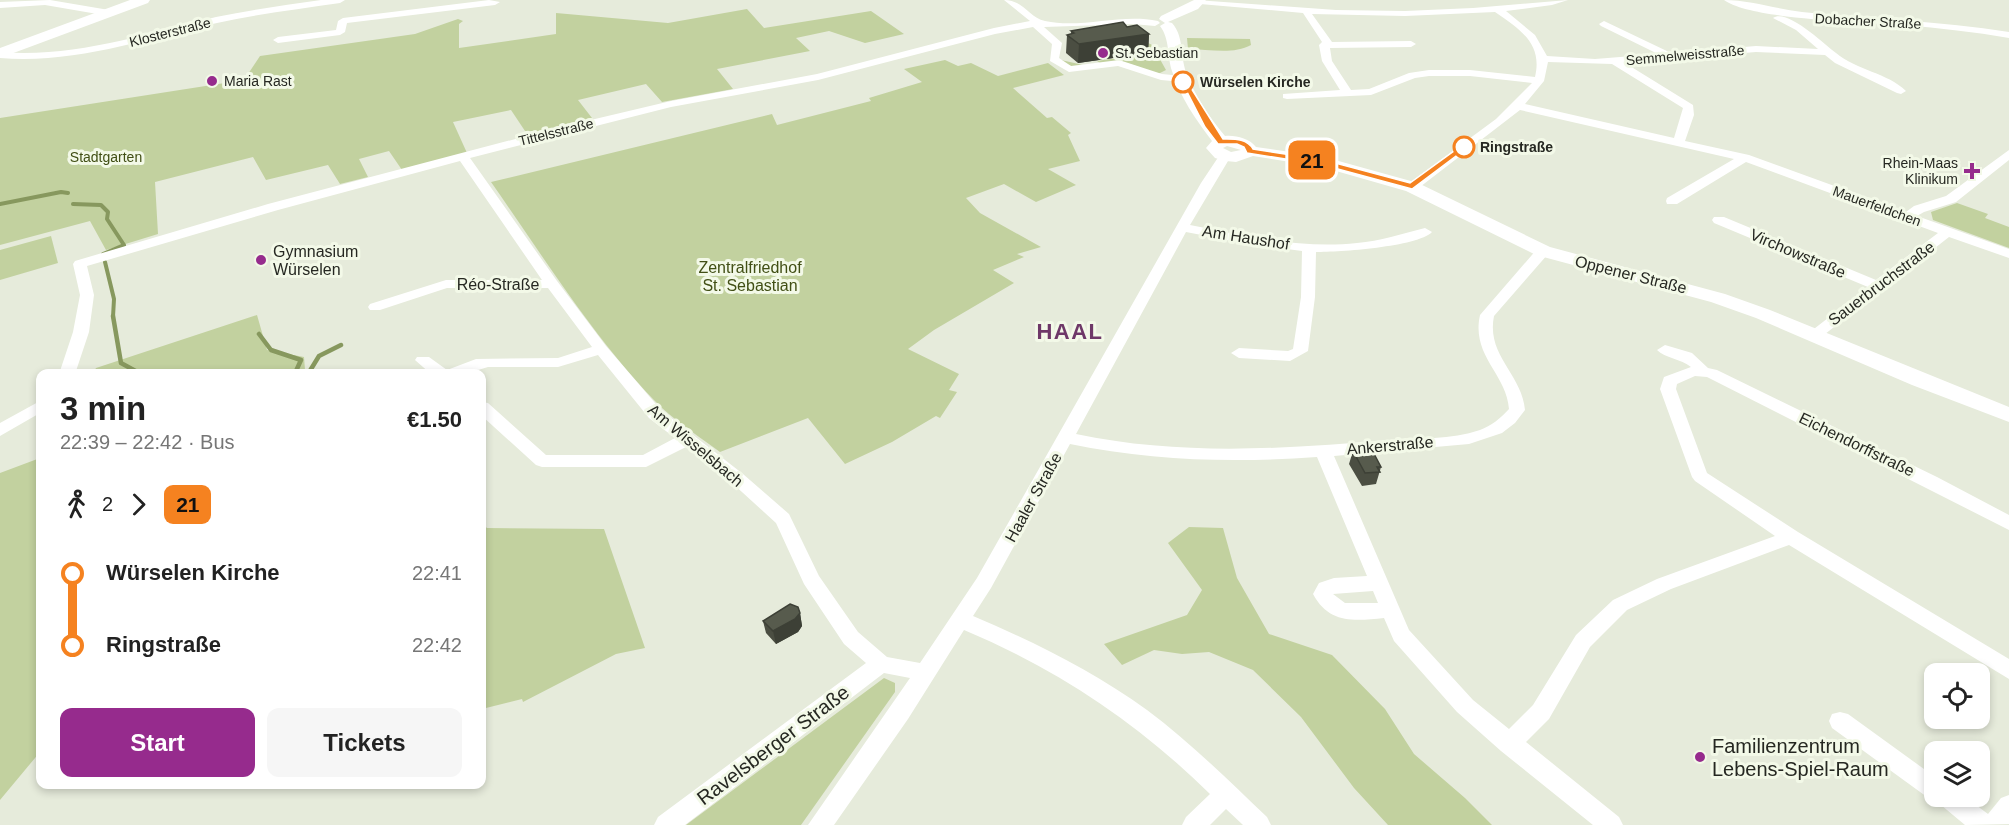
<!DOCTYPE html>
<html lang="en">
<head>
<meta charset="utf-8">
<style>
  :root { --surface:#fff; --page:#f6f6f6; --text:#222; --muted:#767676; --accent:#962b8d }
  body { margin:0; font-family:Helvetica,sans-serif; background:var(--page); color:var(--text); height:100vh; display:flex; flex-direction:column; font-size:22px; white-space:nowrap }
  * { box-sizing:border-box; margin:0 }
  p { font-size:20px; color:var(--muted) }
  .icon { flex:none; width:33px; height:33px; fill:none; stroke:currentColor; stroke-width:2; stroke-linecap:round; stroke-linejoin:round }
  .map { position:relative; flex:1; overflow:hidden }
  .drawer { position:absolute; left:36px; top:369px; width:450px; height:420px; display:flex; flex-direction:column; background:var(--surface); border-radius:12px; box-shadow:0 3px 9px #0003 }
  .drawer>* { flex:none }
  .badge { padding:0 12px; border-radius:9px; font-size:21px; line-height:39px }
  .controls { position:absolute; left:1924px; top:663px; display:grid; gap:12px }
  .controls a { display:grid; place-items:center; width:66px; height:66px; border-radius:12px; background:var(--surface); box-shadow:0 3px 9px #0003; font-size:30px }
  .map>.badge { position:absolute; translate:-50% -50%; box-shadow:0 0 0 3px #fff }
  .legs { display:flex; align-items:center; gap:9px; height:66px; padding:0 24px; font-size:20px }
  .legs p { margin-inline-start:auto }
  .summary { display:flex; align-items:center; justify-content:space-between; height:102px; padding:0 24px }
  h1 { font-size:33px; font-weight:700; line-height:45px }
  .action { display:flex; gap:12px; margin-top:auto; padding:12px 24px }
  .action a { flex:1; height:69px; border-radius:12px; background:var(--accent); color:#fff; font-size:24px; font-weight:700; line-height:69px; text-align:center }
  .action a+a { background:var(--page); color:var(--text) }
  ul { padding:0 24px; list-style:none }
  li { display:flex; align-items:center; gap:21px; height:72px; font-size:22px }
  li i { display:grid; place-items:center; width:9px; height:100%; margin:0 8px; background:currentColor }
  li i::after { content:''; width:15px; height:15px; margin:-8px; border:4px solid; border-radius:50%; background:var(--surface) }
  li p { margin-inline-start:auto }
  li:first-child i { background:linear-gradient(#0000 50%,currentColor 0) }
  li:last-child i { background:linear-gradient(currentColor 50%,#0000 0) }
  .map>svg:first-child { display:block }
  .green { fill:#c2d19f }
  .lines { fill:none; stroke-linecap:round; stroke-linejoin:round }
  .stream-far1 { stroke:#87985e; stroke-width:4 }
  .stream { stroke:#87985e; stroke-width:4.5 }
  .street { fill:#fff; fill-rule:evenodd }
  .secondary { fill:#fff; fill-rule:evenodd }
  .primary { fill:#fff; fill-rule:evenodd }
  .wall { fill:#4b4e42 }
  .shaded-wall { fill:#3d4036 }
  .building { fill:#575b4d; stroke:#3d4036; stroke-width:1.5 }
  .line-1 { fill:#f58220; stroke:#fff; stroke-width:1.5 }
  .poi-dot { fill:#962b8d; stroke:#f3f9e8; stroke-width:2 }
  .stop-1-dot { fill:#fff; stroke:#f58220; stroke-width:3 }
  .labels { text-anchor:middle; stroke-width:6; stroke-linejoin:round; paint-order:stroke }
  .far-street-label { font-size:14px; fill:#262822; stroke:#f3f9e8 }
  .far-poi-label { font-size:14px; fill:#262822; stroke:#f3f9e8; text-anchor:start }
  .far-stop-label { font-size:14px; font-weight:bold; fill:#262822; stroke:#f3f9e8; text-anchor:start }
  .far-park-label { font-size:14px; fill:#414f15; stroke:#f3f9e8 }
  .street-label { font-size:16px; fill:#262822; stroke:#f3f9e8 }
  .poi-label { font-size:16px; fill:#262822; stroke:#f3f9e8; text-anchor:start }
  .park-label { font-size:16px; fill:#414f15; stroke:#f3f9e8 }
  .near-street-label { font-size:20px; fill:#262822; stroke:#f3f9e8 }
  .near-poi-label { font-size:20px; fill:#262822; stroke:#f3f9e8; text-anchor:start }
  .district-label { font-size:22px; font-weight:bold; letter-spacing:1.5px; fill:#6e3868; stroke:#f3f9e8 }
</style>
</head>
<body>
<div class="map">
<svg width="2009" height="825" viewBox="0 0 2009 825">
  <rect width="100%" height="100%" fill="#e6ebdb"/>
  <path class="green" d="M747,9L764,28L871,11L904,34L865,43L829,31L796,38L810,51L717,69L733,89L662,102L646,84L578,100L592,118L527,134L511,110L453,122L467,153L402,170L389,151L359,159L368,177L340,184L328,165L266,180L253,157L155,182L158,234L106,250L90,221L0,245V118L244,80L260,56L415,34L458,19L463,21L459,24V48L556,34V13L668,23Z
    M1187,38L1250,39L1251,45C1233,55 1208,49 1188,49Z
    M1141,39L1152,45L1166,70L1158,74C1147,71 1136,65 1126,63C1105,60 1078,76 1061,60L1083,65L1100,63L1097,61C1112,58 1127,58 1142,55L1139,50Z
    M945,60L958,66L971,63L998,76L1048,63L1064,75L1013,88L1047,118L1052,117L1071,133L1068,135L1080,161L1048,169L1076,185L1036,202L1004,184L966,198L980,213L1041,247L1017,254L1024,257L993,270L1014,283L934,330L908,349L959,374L949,390L957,392L940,418L936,416L892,442L845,464L808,418L720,452C701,438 680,424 662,408C598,345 543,256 491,182L772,114L777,125L871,101L869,98L922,82L904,69Z
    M1957,203L1988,214L1985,218L2009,227V248L1933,220L1931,212Z
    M51,236L58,263L0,280V250Z
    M257,315L267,350L304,357L305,370L309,373H93L96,368Z
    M40,458V752L0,800V473Z
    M482,524L487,528L604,529L645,648L616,654L523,702L522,699L482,709Z
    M1189,527L1223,528L1237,578L1269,634L1332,655L1385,709L1414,754L1465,798L1492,825H1388L1354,788L1301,717L1253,670L1209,652L1182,654L1154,650L1122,665L1104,644L1187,615L1202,590L1168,543Z
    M884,678L895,683V692L801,825H686Z"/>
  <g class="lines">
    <path class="stream-far1" d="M0,204L61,192L68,193
      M73,204L101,205L108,212L107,219L124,245L103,254
      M105,262L114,299L113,317"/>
    <path class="stream" d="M113,316L121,363L141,374
      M259,334L271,350L301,360L296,371
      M308,374L319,356L341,345"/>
    <path class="street" d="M50,0L109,10L114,13L109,16L45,5L0,8V2Z
      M321,0H345L340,3C299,9 258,14 217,23C144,39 76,64 0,58V52C75,58 144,34 216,17C251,10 286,5 321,0Z
      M489,0L500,2L495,5L347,23L345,32L340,35L278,43L273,40L278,37L336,30L338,21L343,18Z
      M1004,0C1024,0 1029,18 1045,21C1082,29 1121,13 1158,21L1160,23L1155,26L1133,24L1044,27L1062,43L1059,58L1071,66L1119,60L1162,74L1182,76L1187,79L1182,82L1161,80L1118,66L1069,72L1050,61L1052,44L1033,27L995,34L818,80L671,107L470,158L557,281L606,346L661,410L743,474L789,514L819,576L858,632L887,657L920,663L977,578L1201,183L1221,153L1225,152L1231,156L1190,225C1245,236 1301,249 1357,243C1380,241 1402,234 1425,228L1432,232C1417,247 1339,252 1316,252L1315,297L1308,351L1290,361L1239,358L1231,353L1239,348L1288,351L1293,349L1301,297L1302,251L1248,244L1186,232L1076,434C1180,456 1284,449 1389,440C1418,438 1451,440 1480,430C1491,426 1501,418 1509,409C1506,373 1471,356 1480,315L1538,248H1548L1550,251L1548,254L1494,316C1486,356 1522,374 1525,410L1515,423L1502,433L1469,444L1334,456L1409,630L1473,700L1509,729L1533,705L1576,635L1613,600L1657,579L1775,536L1695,481L1692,477L1660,389L1664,377L1691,367C1681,359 1665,358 1657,350L1665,345L1692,353L1708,368L1717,370L1937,477L2009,515V530L1707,377L1695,376L1677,384L1676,389L1707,473L1798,532L2009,659V679L1789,545L1671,589L1627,610L1590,647L1549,719L1526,742L1619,817L1623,825H1593L1501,751L1457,712L1394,641L1384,618C1354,621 1329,624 1313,594L1319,583L1334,578L1367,576L1317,457C1234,463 1152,461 1070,444L991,588L973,616C1034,642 1093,671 1147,710C1190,742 1228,780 1267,817L1271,825H1243L1226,809L1210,825H1182L1186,817L1210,794C1138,723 1057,669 964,630L908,719L834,825H808L910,678L884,673L685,825H654L658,817L866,663L844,644L804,584L776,523L731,482L686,447L646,467H542L536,465L482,416V402L488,403L546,455H643L675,438L649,418L598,355L558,367H488L465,374H431L415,360L417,357H429L447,370L476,359L558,358L592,347L548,288H447L380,310H370L368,307L370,304L446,280H542L460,161L278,210L87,266L94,295L89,332L75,374H59L73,332L80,295L73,264L75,261L268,204L557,128L671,101L817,74L994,28L1030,21ZM1373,591L1378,603H1345L1333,594Z
      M1196,0L1336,10L1405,11L1473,8L1568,0L1552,5L1506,11L1535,35L1547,56L1595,59L1658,54L1601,26L1599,24L1604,21L1671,53L1756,46L1818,49L1796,30L1773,18C1787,8 1824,44 1836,53C1856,70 1888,73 1906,91L1901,94L1897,93L1835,63L1825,55L1756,52L1625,63L1693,105L1694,115L1685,141L1749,155L1906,212L1914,206L1946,196L2009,150V160L1956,202L1924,212L1917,216L2009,249V258L1949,237L1820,338H1810L1807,335L1810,332L1868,287L1714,223L1712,220L1714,217H1724L1876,280L1938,233L1746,162L1677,204H1667L1666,201L1667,198L1734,159L1520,110L1416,190H1408L1406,187L1408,184L1496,119L1532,83L1470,76H1429L1415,78L1371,95L1287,99L1283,98V94L1340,90L1322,61L1319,45L1322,42L1303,13L1200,4ZM1495,12C1520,29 1543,44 1535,77L1470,70H1429L1409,73L1369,89L1351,90L1332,61L1330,48L1411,47L1416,44L1411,41L1332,42L1312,14L1405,16ZM1548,62L1612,64L1683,108L1674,138L1525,104L1544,81Z
      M1724,0C1750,0 1776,9 1802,12C1871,19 1940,21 2009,32V38C1974,32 1940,28 1904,25C1867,22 1751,20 1724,0Z
      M40,401V413L0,436V423Z
      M1840,712L1848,714L1935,777V796H1964L1988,814L2001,798L2009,795V824L1965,825L1935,800L1927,797L1832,728L1829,721L1832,714Z"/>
    <path class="secondary" d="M1194,0H1206L1198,9L1168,22L1172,23C1184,36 1180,55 1186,72C1195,96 1209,117 1225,136C1235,135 1249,138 1256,147L1324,157L1418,183L1550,247L1725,294L1770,310L2009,407V422L1912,385L1756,318L1711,302L1536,255L1406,191L1322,167L1253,156L1236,162L1226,161L1215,158L1206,148L1212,141C1196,120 1180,97 1172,71C1167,56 1170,39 1160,26L1165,23L1159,19L1161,16ZM1227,146L1241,150L1231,152L1223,148Z"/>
    <path class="primary" d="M130,0H150L148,3L0,58V48Z"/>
  </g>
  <path class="wall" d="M1127,27L1149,34L1148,53L1078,63L1066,53L1067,35L1071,34V31Z
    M1353,451L1381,467L1376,484L1362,486L1349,464Z
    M800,613L802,626L798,632L776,644L766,633L763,621Z"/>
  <path class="shaded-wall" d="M1149,34L1148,53L1078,63L1079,44Z
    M800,613L802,626L798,632L776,644L773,631Z"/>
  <path class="building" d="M1123,22L1127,27L1137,25L1149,34L1079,44L1067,35L1074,33L1071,31Z
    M1372,450L1381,467H1377L1380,472L1365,473L1353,451Z
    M790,604L798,607L800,613L795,619L773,631L763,621Z"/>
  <path class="line-1" d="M1181,80H1186L1223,139C1234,139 1247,138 1253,149L1324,160L1410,183L1461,146L1468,147L1412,189L1323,165L1247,153L1244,147L1237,144H1218L1205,127Z"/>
  <g class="poi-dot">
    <circle cx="1103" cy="53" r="6"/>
    <circle cx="212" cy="81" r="6"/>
    <path d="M1969 162h6v6h6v6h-6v6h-6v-6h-6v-6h6z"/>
    <circle cx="261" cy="260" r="6"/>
    <circle cx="1700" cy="757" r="6"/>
  </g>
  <g class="stop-1-dot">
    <circle cx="1183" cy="82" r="10"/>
    <circle cx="1464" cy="147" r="10"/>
  </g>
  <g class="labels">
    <g class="far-street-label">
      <text transform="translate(1868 21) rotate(3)" y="5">Dobacher Straße</text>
      <text transform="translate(170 32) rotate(-14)" y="5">Klosterstraße</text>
      <text transform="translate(1685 55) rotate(-5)" y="5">Semmelweisstraße</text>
      <text transform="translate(556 132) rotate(-14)" y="5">Tittelsstraße</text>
      <text transform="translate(1877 206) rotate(20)" y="5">Mauerfeldchen</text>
    </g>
    <g class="far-poi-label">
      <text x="1115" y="58">St. Sebastian</text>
      <text x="224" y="86">Maria Rast</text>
      <text x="1958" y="168" text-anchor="end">Rhein-Maas<tspan x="1958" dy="16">Klinikum</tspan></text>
    </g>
    <g class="far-stop-label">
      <text x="1200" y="87">Würselen Kirche</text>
      <text x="1480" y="152">Ringstraße</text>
    </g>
    <g class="far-park-label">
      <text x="106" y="162">Stadtgarten</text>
    </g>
    <g class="street-label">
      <text transform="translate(1246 237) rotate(9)" y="6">Am Haushof</text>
      <text transform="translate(1798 253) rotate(23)" y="6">Virchowstraße</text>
      <text transform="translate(1631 274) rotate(14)" y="6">Oppener Straße</text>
      <text transform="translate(1881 283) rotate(-37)" y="6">Sauerbruchstraße</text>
      <text x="498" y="290">Réo-Straße</text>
      <text transform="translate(1857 444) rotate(26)" y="6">Eichendorffstraße</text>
      <text transform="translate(696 445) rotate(40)" y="6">Am Wisselsbach</text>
      <text transform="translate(1390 445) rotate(-5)" y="6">Ankerstraße</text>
      <text transform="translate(1033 497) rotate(-61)" y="6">Haaler Straße</text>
    </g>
    <g class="poi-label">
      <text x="273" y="257">Gymnasium<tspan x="273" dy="18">Würselen</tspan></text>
    </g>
    <g class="park-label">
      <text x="750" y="273">Zentralfriedhof<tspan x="750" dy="18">St. Sebastian</tspan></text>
    </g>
    <g class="near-street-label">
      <text transform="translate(773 745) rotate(-37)" y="7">Ravelsberger Straße</text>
    </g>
    <g class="near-poi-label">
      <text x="1712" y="753">Familienzentrum<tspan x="1712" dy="23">Lebens-Spiel-Raum</tspan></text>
    </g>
    <g class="district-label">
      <text x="1070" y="339">HAAL</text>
    </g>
  </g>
</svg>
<div class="controls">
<a><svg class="icon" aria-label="locate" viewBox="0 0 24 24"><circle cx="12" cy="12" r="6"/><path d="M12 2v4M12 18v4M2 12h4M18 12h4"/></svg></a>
<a><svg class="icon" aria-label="layers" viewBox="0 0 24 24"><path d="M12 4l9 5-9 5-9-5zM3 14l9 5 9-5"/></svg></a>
</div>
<b class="badge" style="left:1312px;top:160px;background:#f58220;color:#111">21</b>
<section class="drawer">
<div class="summary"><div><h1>3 min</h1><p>22:39 – 22:42 · Bus</p></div><b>€1.50</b></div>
<div class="legs"><svg class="icon" aria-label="walk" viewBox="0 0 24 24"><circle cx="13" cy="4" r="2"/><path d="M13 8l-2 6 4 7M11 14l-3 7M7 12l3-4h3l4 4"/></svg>2<svg class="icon" aria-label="forward" viewBox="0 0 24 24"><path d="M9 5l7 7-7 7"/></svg><b class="badge" style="background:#f58220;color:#111">21</b></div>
<ul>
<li><i style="color:#f58220"></i><b>Würselen Kirche</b><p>22:41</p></li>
<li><i style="color:#f58220"></i><b>Ringstraße</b><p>22:42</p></li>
</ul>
<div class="action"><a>Start</a><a>Tickets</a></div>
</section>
</div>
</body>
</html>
